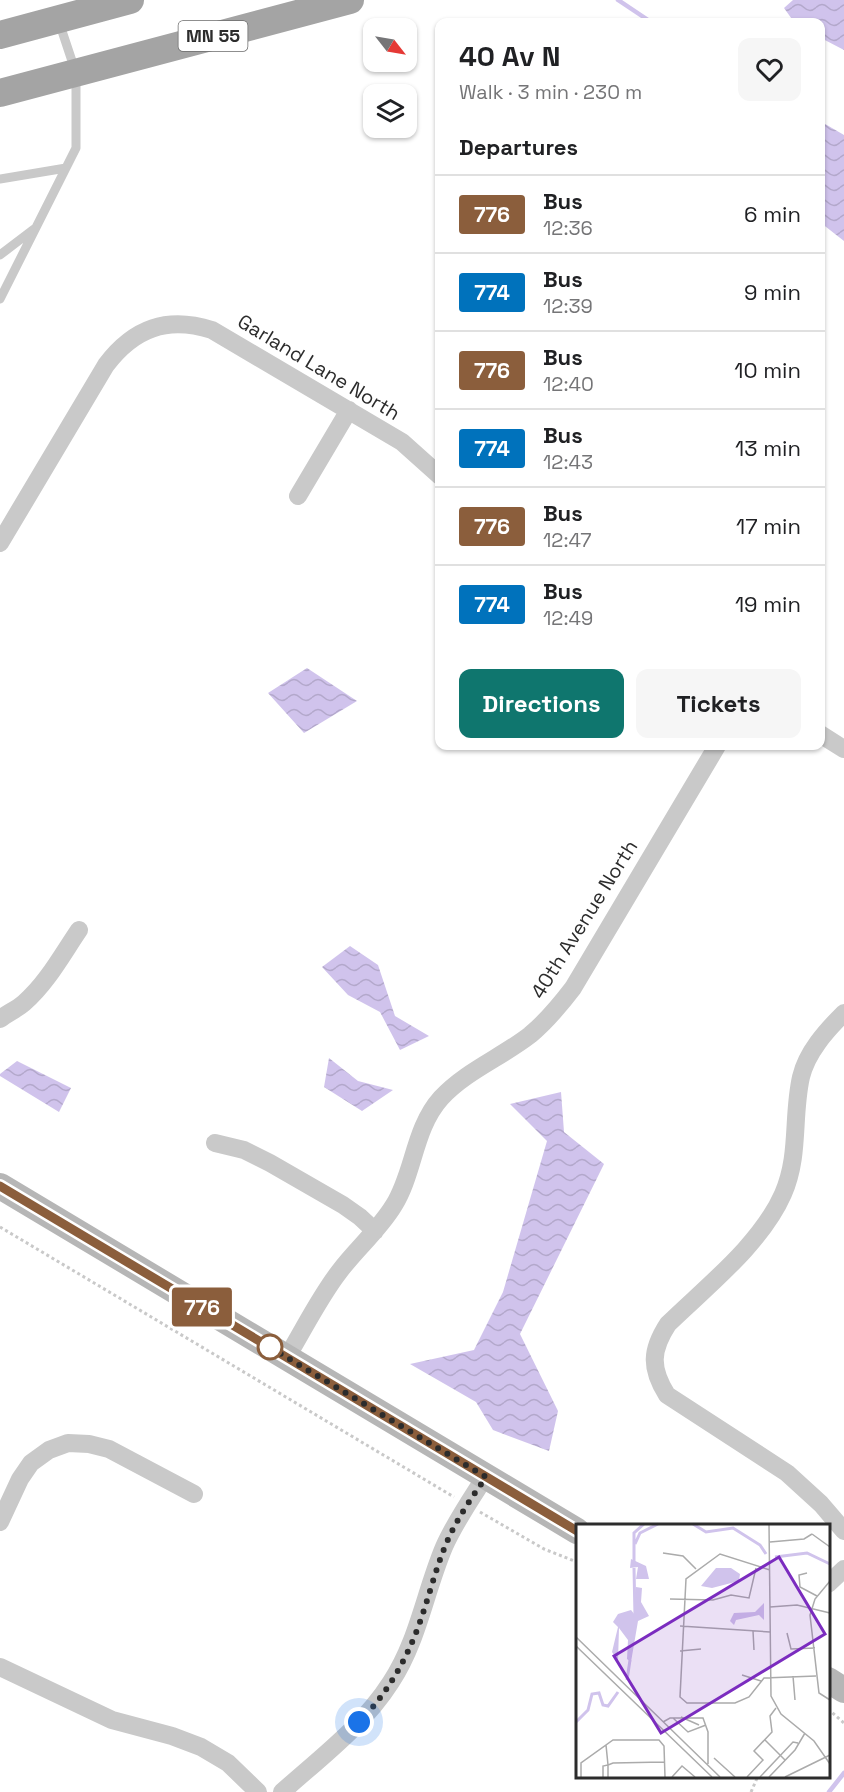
<!DOCTYPE html>
<html lang="en">
<head>
<meta charset="utf-8">
<style>
  :root { --surface:#fff; --page:#f6f6f6; --text:#202124; --muted:#757577; --line:#e0e0e0; --accent:#0f766e }
  body { margin:0; font-family:"Space Grotesk",sans-serif; background:var(--page); color:var(--text); height:100vh; display:flex; flex-direction:column; font-size:22px; white-space:nowrap }
  * { box-sizing:border-box; margin:0 }
  p { font-size:20px; color:var(--muted) }
  .icon { flex:none; width:33px; height:33px; fill:none; stroke:currentColor; stroke-width:2; stroke-linecap:round; stroke-linejoin:round }
  .map { position:relative; flex:1; overflow:hidden }
  .panel { position:absolute; left:435px; top:18px; width:390px; height:732px; display:flex; flex-direction:column; background:var(--surface); border-radius:12px; box-shadow:0 2px 4px #0004 }
  .panel>* { flex:none }
  .badge { padding:0 12px; border-radius:4px; font-size:21px; line-height:39px }
  .needle { width:39px; rotate:121deg }
  .fabs { position:absolute; left:363px; top:18px; display:grid; gap:12px }
  .fabs a { display:grid; place-items:center; width:54px; height:54px; border-radius:12px; background:var(--surface); box-shadow:0 2px 4px #0004; font-size:30px }
  .you { position:absolute; width:30px; height:30px; margin:-15px; border:4px solid #fff; border-radius:50%; background:#1a73e8; box-shadow:0 0 0 9px #1a73e833 }
  .map>.badge { position:absolute; translate:-50% -50%; box-shadow:0 0 0 3px #fff }
  h2 { padding:0 24px; font-size:22px; line-height:54px }
  .round { display:grid; place-items:center; flex:none; width:63px; height:63px; border-radius:12px; background:var(--page) }
  .summary { display:flex; align-items:center; justify-content:space-between; height:102px; padding:0 24px }
  h1 { font-size:28px; font-weight:700; line-height:45px }
  .primary-button { display:flex; gap:12px; margin-top:auto; padding:12px 24px }
  .primary-button a { flex:1; height:69px; border-radius:12px; background:var(--accent); color:#fff; font-size:24px; font-weight:700; line-height:69px; text-align:center }
  .primary-button a+a { background:var(--page); color:var(--text) }
  ul { padding:0; list-style:none }
  li { display:flex; align-items:center; gap:18px; height:78px; padding:0 24px; border-top:2px solid var(--line) }
  li div { flex:1 }
  li b { display:block; font-size:22px }
  li em { font-style:normal }
  li .badge { min-width:66px; font-weight:700; text-align:center }
  .map>svg:first-child { display:block }
  .water { fill:url(#water-waves) }
  .lines { fill:none; stroke-linecap:round; stroke-linejoin:round }
  .stream { stroke:#d0c3ec; stroke-width:4.5 }
  .path { stroke:#c9c9c9; stroke-width:3; stroke-dasharray:3 3; stroke-linecap:butt }
  .lane { stroke:#c9c9c9; stroke-width:9 }
  .street { stroke:#c9c9c9; stroke-width:18 }
  .secondary { stroke:#b6b6b6; stroke-width:26 }
  .primary { stroke:#a4a4a4; stroke-width:28 }
  .line-casing { stroke:#fff; stroke-width:14 }
  .line { stroke:#8b5e3c; stroke-width:9 }
  .walk { stroke:#2c2c2c; stroke-width:6; stroke-dasharray:0 10.8 }
  .stop-dot { fill:#fff; stroke:#8b5e3c; stroke-width:3 }
  .labels { text-anchor:middle; stroke-width:6; stroke-linejoin:round; paint-order:stroke }
  .shield { fill:#fff; stroke:#6b6b6b; stroke-width:1.5 }
  .shield-label { font-size:18px; font-weight:bold; fill:#2c2c2c }
  .street-label { font-size:20px; fill:#2c2c2c; stroke:#fff }
  .inset-river { fill:none; stroke:#d0c3ec; stroke-width:3 }
  .inset-road { fill:none; stroke:#ababab; stroke-width:1.5 }
  .view { fill:#7b2cbf; fill-opacity:0.15; stroke:#7b2cbf; stroke-width:3 }
  .inset-edge { fill:none; stroke:#2c2c2c; stroke-width:3 }
</style>
</head>
<body>
<div class="map">
<svg width="844" height="1792" viewBox="0 0 844 1792">
  <defs>
    <pattern id="water-waves" width="16" height="10" patternUnits="userSpaceOnUse" patternTransform="scale(1.5)"><rect width="16" height="10" fill="#d0c3ec"/><path d="M0 5q4-4 8 0t8 0" fill="none" stroke="#b3a8cb"/></pattern>
  </defs>
  <rect width="100%" height="100%" fill="#fff"/>
  <path class="water" d="M793,0H844V50L821,38L820,22H794L784,8Z
    M820,121L844,135V241L821,223Z
    M307,668L357,701L304,733L268,693Z
    M350,946L378,965L395,1016L429,1036L400,1050L380,1012L348,995L322,967Z
    M329,1058L358,1081L393,1090L362,1111L324,1087Z
    M17,1061L71,1088L59,1112L0,1076V1074Z
    M561,1092L564,1132L604,1164L520,1334L558,1411L549,1451L493,1430L476,1402L410,1364L474,1350L503,1292L547,1141L510,1104Z"/>
  <g class="lines">
    <path class="stream" d="M618,0L651,22
      M829,1792L844,1773"/>
    <path class="path" d="M0,1227L454,1497
      M480,1512L544,1549L577,1562
      M828,1709L844,1723
      M751,1792L758,1776"/>
    <path class="lane" d="M0,179L66,168
      M0,255L34,229
      M0,299L76,148V73L59,22"/>
    <path class="street" d="M298,496L349,410
      M0,543L106,365C134,328 167,316 212,330L402,442L440,476
      M820,734L844,749
      M844,1013C826,1031 807,1052 801,1077C792,1117 800,1155 783,1194C761,1244 707,1286 668,1324C651,1350 650,1368 667,1395L787,1473L821,1504L844,1531
      M0,1019C8,1013 17,1009 24,1003C47,983 62,955 79,930
      M215,1143L244,1150L270,1163L343,1205L360,1217L375,1231
      M287,1357C304,1329 319,1298 339,1272C356,1249 379,1230 394,1205C414,1173 414,1128 441,1098C466,1071 502,1057 530,1035C547,1021 560,1005 573,988L717,746
      M0,1522L20,1479L31,1463L49,1450L68,1443L89,1444L109,1449L194,1494
      M828,1584L844,1569
      M0,1667L112,1720L172,1736L201,1747L228,1763L258,1792
      M282,1792C320,1758 363,1726 391,1682C418,1641 425,1592 444,1547C455,1522 471,1499 485,1477"/>
    <path class="secondary" d="M0,1186L577,1531
      M828,1680L844,1690"/>
    <path class="primary" d="M0,35L130,0
      M0,93L350,0"/>
  </g>
  <g class="lines">
    <defs>
      <path id="line" d="M0,1186L577,1531"/>
    </defs>
    <use href="#line" class="line-casing"/>
    <use href="#line" class="line"/>
    <path class="walk" d="M270,1347L266,1345L486,1477C470,1500 454,1523 444,1549C435,1572 429,1596 421,1619C408,1657 388,1693 359,1722"/>
  </g>
  <circle class="stop-dot" cx="270" cy="1347" r="12"/>
  <g class="labels">
    <rect class="shield" x="178.5" y="21" width="69" height="30" rx="4.5"/>
    <g class="shield-label">
      <text x="213" y="42">MN 55</text>
    </g>
    <g class="street-label">
      <text transform="translate(319 367) rotate(31)" y="7">Garland Lane North</text>
      <text transform="translate(584 919) rotate(-58)" y="7">40th Avenue North</text>
    </g>
  </g>
  <g transform="translate(576 1524)">
    <rect width="254" height="254" fill="#fff"/>
    <path d="M55,35L70,42L73,55H60L62,43L54,44ZM140,44H155L164,50L163,57L136,64L125,62ZM60,63L66,64L65,78L73,92L62,97L55,138L51,135L52,116L43,104L42,137L36,128L42,103L37,98L42,90L55,86L59,91ZM188,79V96L183,91L160,96L158,101L154,97L158,89L179,88Z" fill="#d0c3ec"/>
    <path class="inset-river" d="M117,0L130,8L157,4L184,21L190,30M59,20L64,9L82,0M199,33L231,29L254,40M58,39V9L68,0M58,44L59,93M51,156L54,136M0,198L12,186L16,170L23,169L27,181L32,182L42,168"/>
    <path class="inset-road" d="M193,0L195,172L205,190L238,217L254,240M236,10L254,23M194,18L228,15L236,10M87,29L107,32L120,45M194,46L144,30L110,55L104,173L111,179H159L173,173L188,154L240,152M231,49L223,51L224,63L241,72M254,57L239,75L234,91L243,169L254,176M94,75L137,76L155,71L173,74L180,44M194,83L221,81L254,89M104,102L194,108M177,107L178,126M211,109L215,125L239,124M0,113L144,253M0,122L136,253M104,127L125,125M166,151L185,157M217,152L219,176M105,193L123,201M97,194L112,208L130,201M87,198L94,194H127L132,208V240M189,216L209,236M138,234L159,253M5,253V239L37,216H83L88,222L89,253M27,253V242L32,241L30,221M32,253V241L37,239L88,238M96,253L106,242L119,253M171,253L187,236L178,227L196,208L194,192L200,184M184,253L217,218L222,219M193,253L219,226L229,209M209,253L254,231"/>
    <path class="view" d="M203,33L249,110L85,209L38,132Z"/>
    <rect width="254" height="254" class="inset-edge"/>
  </g>
</svg>
<div class="fabs">
<a><svg class="needle" viewBox="-14 -14 28 28"><path d="M0-13l5 13h-10z" fill="#e53935"/><path d="M0 13l5-13h-10z" fill="#757577"/></svg></a>
<a><svg class="icon" aria-label="layers" viewBox="0 0 24 24"><path d="M12 4l9 5-9 5-9-5zM3 14l9 5 9-5"/></svg></a>
</div>
<div class="you" style="left:359px;top:1722px"></div>
<b class="badge" style="left:202px;top:1307px;background:#8b5e3c;color:#fff">776</b>
<section class="panel">
<div class="summary"><div><h1>40 Av N</h1><p>Walk · 3 min · 230 m</p></div><a class="round"><svg class="icon" aria-label="heart" viewBox="0 0 24 24"><path d="M12 20l-8-8c-3-5 5-10 8-4 3-6 11-1 8 4z"/></svg></a></div>
<h2>Departures</h2>
<ul>
<li><span class="badge" style="background:#8b5e3c;color:#fff">776</span><div><b>Bus</b><p>12:36</p></div><em>6 min</em></li>
<li><span class="badge" style="background:#0072bc;color:#fff">774</span><div><b>Bus</b><p>12:39</p></div><em>9 min</em></li>
<li><span class="badge" style="background:#8b5e3c;color:#fff">776</span><div><b>Bus</b><p>12:40</p></div><em>10 min</em></li>
<li><span class="badge" style="background:#0072bc;color:#fff">774</span><div><b>Bus</b><p>12:43</p></div><em>13 min</em></li>
<li><span class="badge" style="background:#8b5e3c;color:#fff">776</span><div><b>Bus</b><p>12:47</p></div><em>17 min</em></li>
<li><span class="badge" style="background:#0072bc;color:#fff">774</span><div><b>Bus</b><p>12:49</p></div><em>19 min</em></li>
</ul>
<div class="primary-button"><a>Directions</a><a>Tickets</a></div>
</section>
</div>
</body>
</html>
